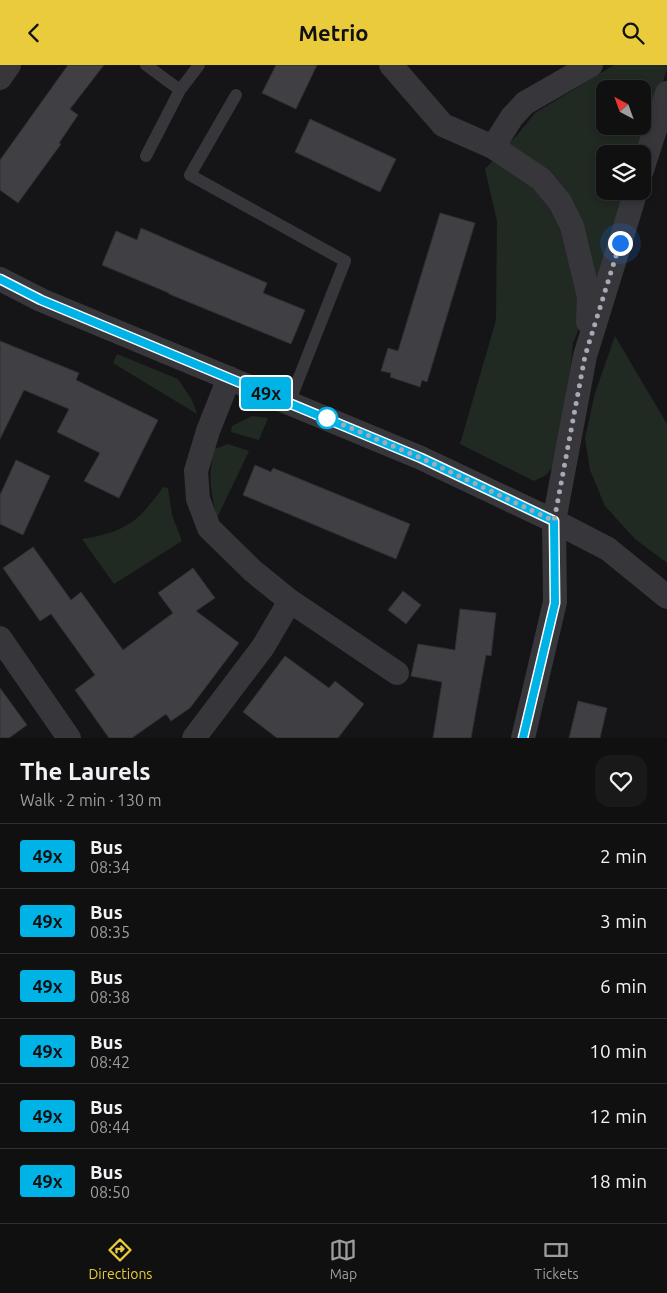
<!DOCTYPE html>
<html lang="en">
<head>
<meta charset="utf-8">
<style>
  :root { --surface:#101011; --page:#19191a; --text:#f1f3f6; --muted:#9c9d9f; --line:#303031; --accent:#e9cb3b }
  body { margin:0; font-family:Ubuntu,sans-serif; background:var(--page); color:var(--text); height:100vh; display:flex; flex-direction:column; font-size:19px; white-space:nowrap }
  * { box-sizing:border-box; margin:0 }
  p { font-size:16px; color:var(--muted) }
  .icon { flex:none; width:28px; height:28px; fill:none; stroke:currentColor; stroke-width:2; stroke-linecap:round; stroke-linejoin:round }
  .map { position:relative; height:673px; overflow:hidden }
  .side { display:flex; flex-direction:column; background:var(--surface); flex:1 }
  .side>* { flex:none }
  .badge { padding:0 10px; border-radius:4px; font-size:18px; line-height:32px }
  .needle { width:32px; rotate:319deg }
  .tools { position:absolute; left:596px; top:15px; display:grid; gap:10px }
  .tools a { display:grid; place-items:center; width:55px; height:55px; border-radius:10px; background:var(--surface); box-shadow:0 2px 8px #0003,0 0 0 1px var(--line); font-size:25px }
  .you { position:absolute; width:25px; height:25px; margin:-12px; border:4px solid #fff; border-radius:50%; background:#1a73e8; box-shadow:0 0 0 8px #1a73e833 }
  .map>.badge { position:absolute; translate:-50% -50%; box-shadow:0 0 0 2px #fff }
  .round { display:grid; place-items:center; flex:none; width:52px; height:52px; border-radius:15px; background:var(--page) }
  .headline { display:flex; align-items:center; justify-content:space-between; height:85px; padding:0 20px }
  h1 { font-size:24px; font-weight:700; line-height:38px }
  ul { padding:0; list-style:none }
  li { display:flex; align-items:center; gap:15px; height:65px; padding:0 20px; border-top:1px solid var(--line) }
  li div { flex:1 }
  li b { display:block; font-size:19px }
  li em { font-style:normal }
  li .badge { min-width:55px; font-weight:700; text-align:center }
  header { display:flex; justify-content:space-between; align-items:center; height:65px; padding:0 20px; background:var(--accent); color:#111; font-size:22px; font-weight:700 }
  .tabs { display:flex; justify-content:space-around; align-items:center; height:70px; border-top:1px solid var(--line); background:var(--surface); font-size:14px; color:var(--muted) }
  .tabs a { display:grid; justify-items:center; gap:2px }
  .tabs .current { color:var(--accent) }
  .map>svg:first-child { display:block }
  .green { fill:#212923; fill-rule:evenodd }
  .building { fill:#3f3f44; stroke:#302f33 }
  .lines { fill:none; stroke-linecap:round; stroke-linejoin:round }
  .lane { stroke:#36363b; stroke-width:12 }
  .street { stroke:#36363b; stroke-width:24 }
  .line-casing { stroke:#fff; stroke-width:11 }
  .line { stroke:#00b3e6; stroke-width:8 }
  .walk { stroke:#a7aab6; stroke-width:5; stroke-dasharray:0 9 }
  .stop-dot { fill:#fff; stroke:#00b3e6; stroke-width:2.5 }
</style>
</head>
<body>
<header><svg class="icon" aria-label="back" viewBox="0 0 24 24"><path d="M15 5l-7 7 7 7"/></svg>Metrio<svg class="icon" aria-label="search" viewBox="0 0 24 24"><circle cx="10" cy="10" r="6"/><path d="M15 15l6 6"/></svg></header>
<div class="map">
<svg width="667" height="673" viewBox="0 0 667 673">
  <rect width="100%" height="100%" fill="#151517"/>
  <path class="green" d="M614,0H667V4L640,89H605V126H628L600,213L573,278L561,393L546,410L534,416L460,379L496,255L497,156L485,104L518,69L535,48ZM605,24H642V61H605Z
    M615,271L667,359V498L635,474L605,441L590,405L585,373L595,328Z
    M117,289L178,314L192,335L197,349L113,298Z
    M252,351L268,353L259,375L231,367L232,361Z
    M228,379L249,386L217,453C211,427 207,411 215,384Z
    M163,422L168,423L172,450L182,476L114,519L82,474C126,467 138,457 163,422Z"/>
  <path class="building" d="M68,0H104L70,44L78,50L59,78L61,79L18,138L0,125V95Z
    M276,0H317L296,44L262,28Z
    M310,54L396,94L380,127L295,87Z
    M440,148L475,158L427,317L422,315L420,322L390,312L391,308L381,306L388,283L398,286Z
    M141,163L267,218L263,228L305,245L291,279L169,229V228L102,200L116,166L137,175Z
    M0,276L79,308L76,315L158,355L119,433L84,416L100,388L57,367L69,344L24,325L0,374Z
    M16,395L50,411L23,470L0,459V430Z
    M255,400L271,407L273,403L410,459L396,494L243,430Z
    M33,482L71,535L81,527L123,585L173,548L158,528L193,503L215,533L196,546L239,578L190,643L171,656L166,649L132,673H109L75,625L95,610L51,549L40,556L3,503Z
    M403,526L421,540L406,559L388,545Z
    M460,544L496,548L491,591L486,590L471,673H433L442,617L411,611L418,579L455,585Z
    M285,591L329,623L335,616L364,639L338,673H277L243,647Z
    M0,623L27,660L9,673H0Z
    M578,636L607,643L600,673H569Z"/>
  <g class="lines">
    <path class="lane" d="M146,0L180,25
      M236,30L190,110L345,196L289,338
      M146,91L180,25L199,0"/>
    <path class="street" d="M391,0L443,60L493,82L541,114L560,137L572,161L589,232L588,257
      M0,13L9,0
      M493,82L512,52L525,38L591,0
      M642,105L667,28
      M0,214L41,235L421,393L554,456L608,484L667,532
      M229,313L208,366L196,406L198,434L209,463L253,506L290,536L397,608
      M0,573L69,673
      M194,673L263,582L290,536
      M523,673L555,537L554,456L585,291L636,126"/>
  </g>
  <g class="lines">
    <defs>
      <path id="line" d="M0,214L41,235L421,393L554,456L555,538L523,673"/>
    </defs>
    <use href="#line" class="line-casing"/>
    <use href="#line" class="line"/>
    <path class="walk" d="M327,353L421,393L554,456L585,291L620,178"/>
  </g>
  <circle class="stop-dot" cx="327" cy="353" r="10"/>
</svg>
<div class="tools">
<a><svg class="needle" viewBox="-14 -14 28 28"><path d="M0-13l5 13h-10z" fill="#e53935"/><path d="M0 13l5-13h-10z" fill="#9c9d9f"/></svg></a>
<a><svg class="icon" aria-label="layers" viewBox="0 0 24 24"><path d="M12 4l9 5-9 5-9-5zM3 14l9 5 9-5"/></svg></a>
</div>
<div class="you" style="left:620px;top:178px"></div>
<b class="badge" style="left:266px;top:328px;background:#00b3e6;color:#111">49x</b>
</div>
<section class="side">
<div class="headline"><div><h1>The Laurels</h1><p>Walk · 2 min · 130 m</p></div><a class="round"><svg class="icon" aria-label="heart" viewBox="0 0 24 24"><path d="M12 20l-8-8c-3-5 5-10 8-4 3-6 11-1 8 4z"/></svg></a></div>
<ul>
<li><span class="badge" style="background:#00b3e6;color:#111">49x</span><div><b>Bus</b><p>08:34</p></div><em>2 min</em></li>
<li><span class="badge" style="background:#00b3e6;color:#111">49x</span><div><b>Bus</b><p>08:35</p></div><em>3 min</em></li>
<li><span class="badge" style="background:#00b3e6;color:#111">49x</span><div><b>Bus</b><p>08:38</p></div><em>6 min</em></li>
<li><span class="badge" style="background:#00b3e6;color:#111">49x</span><div><b>Bus</b><p>08:42</p></div><em>10 min</em></li>
<li><span class="badge" style="background:#00b3e6;color:#111">49x</span><div><b>Bus</b><p>08:44</p></div><em>12 min</em></li>
<li><span class="badge" style="background:#00b3e6;color:#111">49x</span><div><b>Bus</b><p>08:50</p></div><em>18 min</em></li>
</ul>
</section>
<nav class="tabs">
<a class="current"><svg class="icon" aria-label="directions" viewBox="0 0 24 24"><path d="M12 3l9 9-9 9-9-9zM9 14v-3h6M13 9l2 2-2 2"/></svg>Directions</a>
<a><svg class="icon" aria-label="map" viewBox="0 0 24 24"><path d="M3 6l6-2 6 2 6-2v14l-6 2-6-2-6 2zM9 4v14M15 6v14"/></svg>Map</a>
<a><svg class="icon" aria-label="tickets" viewBox="0 0 24 24"><path d="M3 7h18v10H3zM15 7v10"/></svg>Tickets</a>
</nav>
</body>
</html>
